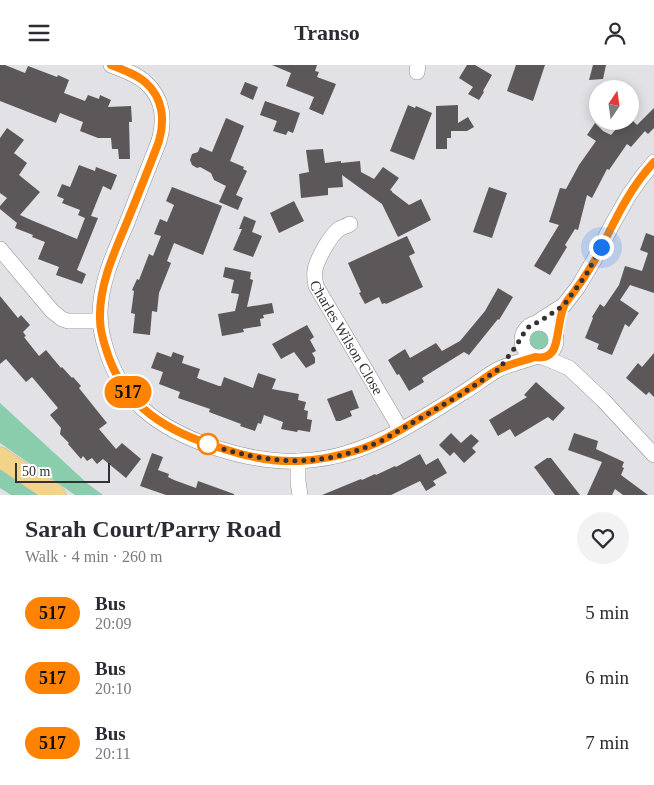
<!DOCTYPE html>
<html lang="en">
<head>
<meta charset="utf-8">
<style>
  :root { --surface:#fff; --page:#f2f2f3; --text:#2b2b33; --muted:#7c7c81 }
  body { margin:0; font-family:"Times New Roman",serif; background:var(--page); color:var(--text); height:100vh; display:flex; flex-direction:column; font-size:19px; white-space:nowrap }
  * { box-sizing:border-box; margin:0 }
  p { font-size:16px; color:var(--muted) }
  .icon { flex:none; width:28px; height:28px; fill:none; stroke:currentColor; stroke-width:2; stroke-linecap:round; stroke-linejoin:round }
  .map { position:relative; height:430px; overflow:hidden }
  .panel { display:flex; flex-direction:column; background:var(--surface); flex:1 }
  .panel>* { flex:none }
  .badge { padding:0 10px; border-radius:16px; font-size:18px; line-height:32px }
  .needle { width:32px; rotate:13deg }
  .buttons { position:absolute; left:589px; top:15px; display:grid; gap:10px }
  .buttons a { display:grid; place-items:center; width:50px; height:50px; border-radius:50%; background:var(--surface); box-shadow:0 2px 12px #0003; font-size:25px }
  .scale { position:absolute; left:15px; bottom:12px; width:95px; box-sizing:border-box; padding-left:5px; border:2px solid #323234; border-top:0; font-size:14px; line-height:18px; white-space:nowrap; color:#323234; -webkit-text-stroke:4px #fff; paint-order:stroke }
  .you { position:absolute; width:25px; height:25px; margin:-12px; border:4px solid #fff; border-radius:50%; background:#1a73e8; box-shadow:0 0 0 8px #1a73e833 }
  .map>.badge { position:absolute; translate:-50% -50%; box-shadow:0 0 0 2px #fff }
  .round { display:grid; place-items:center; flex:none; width:52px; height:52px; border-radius:26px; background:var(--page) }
  .overview { display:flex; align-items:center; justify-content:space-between; height:85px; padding:0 25px }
  h1 { font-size:24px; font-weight:800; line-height:38px }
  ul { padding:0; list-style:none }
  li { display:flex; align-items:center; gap:15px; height:65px; padding:0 25px }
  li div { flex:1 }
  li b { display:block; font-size:19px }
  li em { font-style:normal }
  li .badge { min-width:55px; font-weight:700; text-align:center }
  header { display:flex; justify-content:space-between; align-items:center; height:65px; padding:0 25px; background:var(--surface); font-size:22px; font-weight:800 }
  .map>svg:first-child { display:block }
  .green { fill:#89cdad }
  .building { fill:#5c5759 }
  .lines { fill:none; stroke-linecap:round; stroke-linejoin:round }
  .minor-casing { stroke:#919196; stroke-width:16 }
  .major-casing { stroke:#bdbdbe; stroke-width:21 }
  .minor { stroke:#fff; stroke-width:15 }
  .major { stroke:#f2d488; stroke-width:20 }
  .line-casing { stroke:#fff; stroke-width:11 }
  .line { stroke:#ff8200; stroke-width:8 }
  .walk { stroke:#323234; stroke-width:5; stroke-dasharray:0 9 }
  .stop-dot { fill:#fff; stroke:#ff8200; stroke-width:2.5 }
  .labels { text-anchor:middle; stroke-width:5; stroke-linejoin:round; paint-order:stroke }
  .street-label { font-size:15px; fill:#323234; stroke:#fff }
</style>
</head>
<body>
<header><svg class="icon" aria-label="menu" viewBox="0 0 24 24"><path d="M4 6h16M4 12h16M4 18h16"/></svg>Transo<svg class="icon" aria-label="person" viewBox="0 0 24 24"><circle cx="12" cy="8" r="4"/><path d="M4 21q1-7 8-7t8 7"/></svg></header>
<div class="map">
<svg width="654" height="430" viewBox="0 0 654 430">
  <rect width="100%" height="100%" fill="#e1e1e6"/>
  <path class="green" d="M530 275a9 9 0 1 1 18 0a9 9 0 1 1-18 0Z
    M0,338L88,419L103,430H75L0,378Z
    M0,401L44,430H11L0,423Z"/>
  <path class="building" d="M0,0H5L25,8L28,1L57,12L58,10L69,15L64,28L85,36L88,30L99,34L100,30L111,35L108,42L131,41L132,57H129L130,94H119L118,84H112L111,73H98L80,66L83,57L60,48L56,58L0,36Z
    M272,0H317L315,6L319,7L317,12L336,19L323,50L309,44L314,32L286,21L291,8Z
    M467,0H475L492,10L483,26L484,27L479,35L468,29L473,22L459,13Z
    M516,0H545L533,36L507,26Z
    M593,0H606L603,14L589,15Z
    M245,17L258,22L253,35L240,29Z
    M265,36L300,48L293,68L288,66L286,70L273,66L277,56L260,50Z
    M408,40L415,43L416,41L432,48L414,95L390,86Z
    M458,40V58L468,52L474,62L467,66H451V73H447V84H436V41Z
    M654,43V63L648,69L645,66L631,82L627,79L609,105L607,104L592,133L587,130L578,165L575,164L565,180L567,182L550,210L534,201L559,160L549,157L560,123L566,124L579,100L596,76L587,70L595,58L603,66L611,70L623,56H633L637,60Z
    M226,53L244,61L230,96L244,102L243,104L247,106L236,130L243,133L238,145L219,137L226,121L214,115L211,108L200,102L197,103L192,100L190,95L192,89L198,87L200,82L212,87Z
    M7,63L24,75L14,88L27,98L19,110L40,127L20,150L31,155L77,174L85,153L78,150L80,145L62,138L64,134L57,131L62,119L70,122L79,100L95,106L96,102L117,110L111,125L103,121L91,151L98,153L77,205L86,209L82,219L56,210L59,202L38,194L45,177L32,172L33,170L15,163L17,158L0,144V141L7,133L0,128V73Z
    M323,84L325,98L341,96V98L360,96L361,107L374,114L383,102L399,113L390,125L392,126V127L409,140L421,134L431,155L398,172L382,139L342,110L343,122L328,123V130L301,133L299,109L309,107L306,85Z
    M172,122L222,141L203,190L174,178L167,196L171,198L159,228L157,247L152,246L150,270L133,268L135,249L131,248L134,226L132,225L137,214L139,215L149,189L153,191L161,171L154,169L160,154L167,157L174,140L166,136Z
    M489,122L507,128L492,173L473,167Z
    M294,136L304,156L279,168L270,148Z
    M244,151L256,156L252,167L262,171L253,192L233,185L242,164H239Z
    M646,168L654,171V228L630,220L620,235L639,248L629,262L625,259L612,290L597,284L599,279L585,273L593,253L592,252L600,239L604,242L619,220L625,201L642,206L648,188L640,185Z
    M407,171L415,188L409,191L423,222L386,239L385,238L382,239L379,232L365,239L359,228L361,227L348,198Z
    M225,202L251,207L250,214L253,215L247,242L272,238L274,248L263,250L264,253L260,254L261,261L243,264L244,267L222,271L218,249L235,246L239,229L231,228L234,215L223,212Z
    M498,223L513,232L499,255L498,254L469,290L464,287L422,313L424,317L409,326L399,309L397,310L388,295L405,284L410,293L436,278L442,286L460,276L485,246Z
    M0,231L18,253L21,250L30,260L23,267L26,271L24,272L39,291L46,285L61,303L62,302L72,313L73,312L81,321L79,323L107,358L99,364L116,384L122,378L141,394L126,413L103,394L97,399L92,393L87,396L83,391L81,394L68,379L69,378L60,369L61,363L50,350L58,343L32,312L26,317L6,294L0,299Z
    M307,260L314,272L310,275L316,286L312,288L315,293V298L306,303L294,287L281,294L272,279Z
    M157,287L171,292L173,287L184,291L182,298L200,304L197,313L219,321H221L224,312L253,323L258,308L276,314L272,324L299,329L298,335L306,337L304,345L308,346L307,354L312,355L310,367L298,365L297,367L281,364L283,357L264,350L261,359L258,358L255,366L240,361L241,359L209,347L210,344L178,333L180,327L159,319L163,307L151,303Z
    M654,288V332L649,327L646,330L626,313L638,298L642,302Z
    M536,317L565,343L553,356L548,352L515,372L510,364L498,371L489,355L527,332L524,330Z
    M352,325L359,343L350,346L352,351L340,356H336L327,334Z
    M451,368L461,378L471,369L479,376L472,383L476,387L464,398L454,387L450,391L439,380Z
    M574,368L598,376L596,384L624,397L622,402L624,403L621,410L648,430H623L615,424L612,430H587L602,397L568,385Z
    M152,388L163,392L158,405L169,409L168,412L174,415L196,423L198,416L234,429V430H166L140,421Z
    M420,389L426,400L438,393L447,408L433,416L436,420L426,426L420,416L391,430H322L361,414L362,415L375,409L376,410L395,401L396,402Z
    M547,393H551L580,430H555L534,402Z"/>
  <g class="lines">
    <defs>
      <g id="minor">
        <path d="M111,0C123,5 137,9 146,18C163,33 165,55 159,76C148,104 137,132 126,160C114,188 101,216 100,247C100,260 102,272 106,284C113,307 125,328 143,344C180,377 250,398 299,396C315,395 332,393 347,388C389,376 427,350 464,327C476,320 487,310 499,304C510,299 523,296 535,292"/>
        <path d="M417,7L418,0"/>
        <path id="s1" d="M350,159C347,161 343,162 339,164C330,171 317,194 315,205C314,211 315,216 316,221L401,365"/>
        <path d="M0,184L52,246L62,254L68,256H100"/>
        <circle cx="539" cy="275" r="17"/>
        <path d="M536,258L564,240L578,222L594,195L613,158L629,130L641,113L654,97"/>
        <path d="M543,292L569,303L603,335L654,390"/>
        <path d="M298,396V417L300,430"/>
      </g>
      <path id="major" d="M0,392L56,430"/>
    </defs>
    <use href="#minor" class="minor-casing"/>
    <use href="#major" class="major-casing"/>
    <use href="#minor" class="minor"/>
    <use href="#major" class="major"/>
  </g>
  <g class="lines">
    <defs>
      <path id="line" d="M111,0C123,5 137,9 146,18C163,33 165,55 159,76C149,103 138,130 127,157C114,188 99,220 100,254C100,264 103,275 106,284C123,342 169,368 224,384C248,392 273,397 299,396C319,395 339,391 358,385C380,378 399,366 419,354C436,344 453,334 470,323C480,317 489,309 499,304C510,299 523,296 535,292C541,293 548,292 552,287C559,279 558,251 565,239C568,234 573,229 576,224C583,215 589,205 595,195C613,160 627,126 654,97"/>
    </defs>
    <use href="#line" class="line-casing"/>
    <use href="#line" class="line"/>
    <path class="walk" d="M208,379L203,378C268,399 319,405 383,375L460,330L499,304L516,281L527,263L545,253L564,240L586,210L601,182"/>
  </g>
  <circle class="stop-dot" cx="208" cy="379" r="10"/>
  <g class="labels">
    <g class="street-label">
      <text dy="5" stroke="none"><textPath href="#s1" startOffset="136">Charles Wilson Close</textPath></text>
    </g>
  </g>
</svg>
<div class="buttons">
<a><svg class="needle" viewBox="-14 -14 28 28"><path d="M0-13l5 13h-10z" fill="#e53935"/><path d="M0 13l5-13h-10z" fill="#7c7c81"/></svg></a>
</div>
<div class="scale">50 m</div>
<div class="you" style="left:601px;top:182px"></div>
<b class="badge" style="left:128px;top:327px;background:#ff8200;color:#111">517</b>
</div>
<section class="panel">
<div class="overview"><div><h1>Sarah Court/Parry Road</h1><p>Walk · 4 min · 260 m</p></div><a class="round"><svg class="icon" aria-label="heart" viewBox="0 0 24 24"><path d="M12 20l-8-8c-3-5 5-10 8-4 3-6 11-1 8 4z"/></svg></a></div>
<ul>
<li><span class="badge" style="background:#ff8200;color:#111">517</span><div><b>Bus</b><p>20:09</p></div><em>5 min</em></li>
<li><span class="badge" style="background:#ff8200;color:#111">517</span><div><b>Bus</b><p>20:10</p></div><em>6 min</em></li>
<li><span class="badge" style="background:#ff8200;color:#111">517</span><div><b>Bus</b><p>20:11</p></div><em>7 min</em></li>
</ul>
</section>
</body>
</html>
